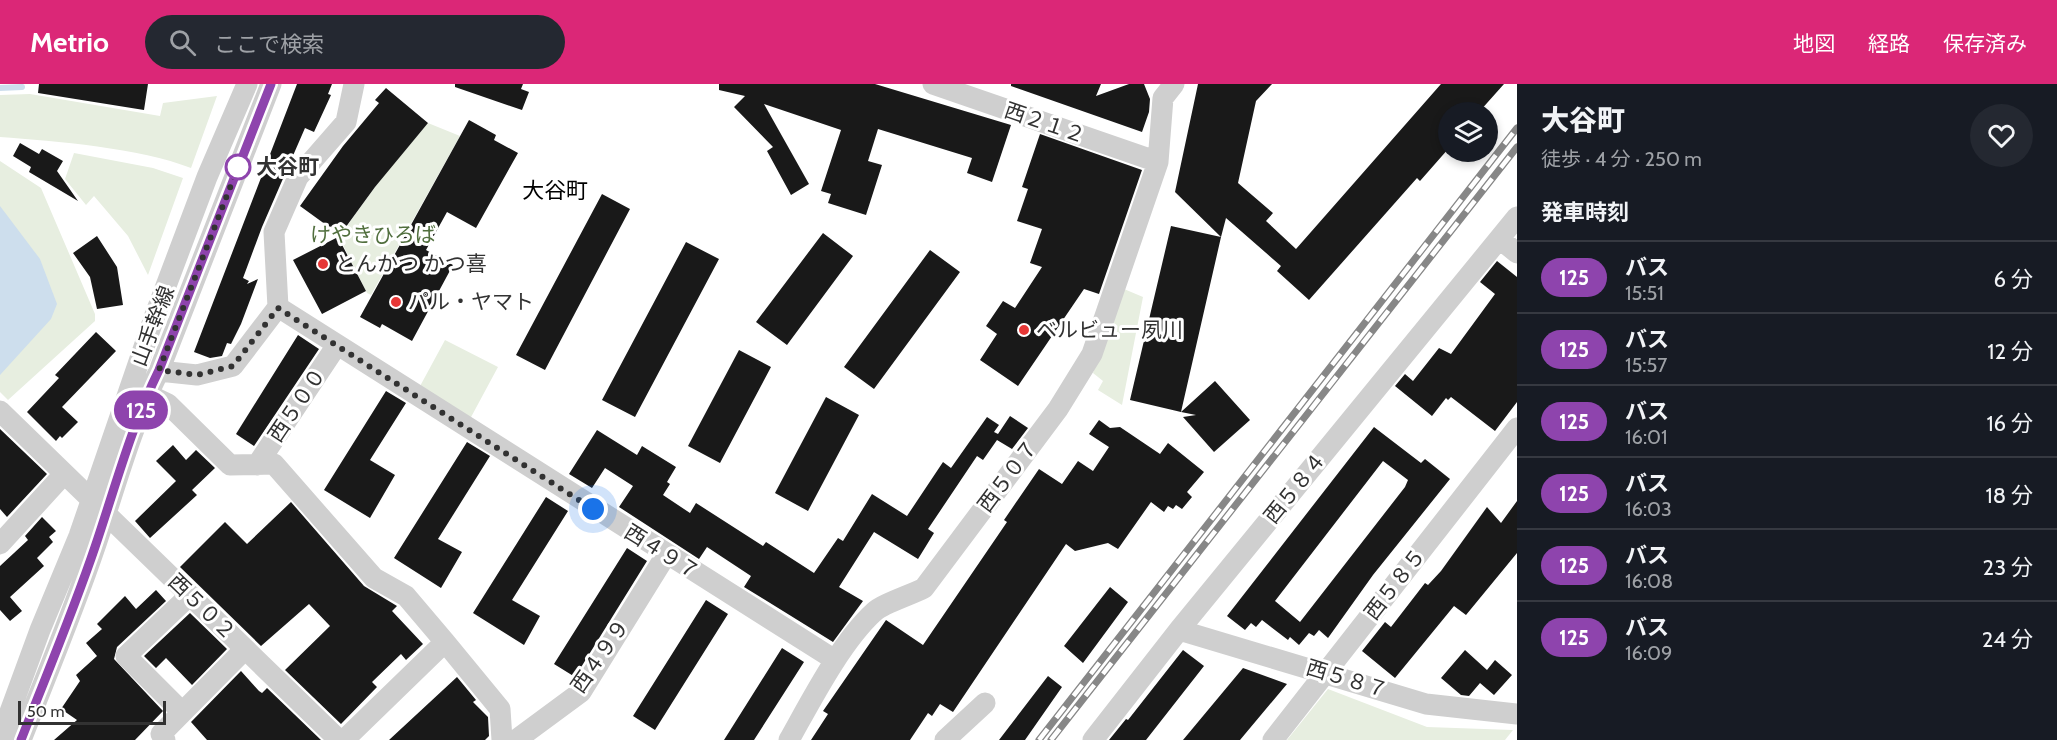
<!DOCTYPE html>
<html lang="ja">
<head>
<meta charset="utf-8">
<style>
  :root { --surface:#171b24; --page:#242831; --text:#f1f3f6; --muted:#9ea1a6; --line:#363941; --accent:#db2777 }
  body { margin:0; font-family:Cabin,"Noto Sans JP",sans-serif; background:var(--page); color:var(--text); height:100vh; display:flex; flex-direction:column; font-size:22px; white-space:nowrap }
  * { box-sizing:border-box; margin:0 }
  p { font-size:20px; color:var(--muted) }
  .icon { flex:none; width:33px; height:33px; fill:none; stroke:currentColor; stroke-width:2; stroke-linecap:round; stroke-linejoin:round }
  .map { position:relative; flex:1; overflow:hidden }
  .sheet { display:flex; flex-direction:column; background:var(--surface); width:540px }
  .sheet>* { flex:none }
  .badge { padding:0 12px; border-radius:20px; font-size:21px; line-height:39px }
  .fabs { position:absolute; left:1438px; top:18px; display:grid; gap:12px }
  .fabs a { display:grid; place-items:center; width:60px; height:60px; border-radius:50%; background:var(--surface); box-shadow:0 3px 9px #0003; font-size:30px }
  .scale { position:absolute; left:18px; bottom:15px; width:148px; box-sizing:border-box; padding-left:6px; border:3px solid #323232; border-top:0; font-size:16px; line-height:21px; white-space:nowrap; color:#323232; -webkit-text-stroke:4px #fff; paint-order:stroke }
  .you { position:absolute; width:30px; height:30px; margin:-15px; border:4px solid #fff; border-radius:50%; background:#1a73e8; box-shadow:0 0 0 9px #1a73e833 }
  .map>.badge { position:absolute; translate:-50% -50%; box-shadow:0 0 0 3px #fff }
  h2 { padding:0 24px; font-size:22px; line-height:54px }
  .round { display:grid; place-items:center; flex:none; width:63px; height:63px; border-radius:32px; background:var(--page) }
  .overview { display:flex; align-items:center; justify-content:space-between; height:102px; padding:0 24px }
  h1 { font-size:28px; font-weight:800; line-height:45px }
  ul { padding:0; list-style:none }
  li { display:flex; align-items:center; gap:18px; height:72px; padding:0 24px; border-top:2px solid var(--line) }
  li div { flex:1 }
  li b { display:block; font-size:22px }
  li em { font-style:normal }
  li .badge { min-width:66px; font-weight:700; text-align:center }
  header { display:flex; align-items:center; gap:36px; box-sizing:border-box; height:84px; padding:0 30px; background:var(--accent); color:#fff }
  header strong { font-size:28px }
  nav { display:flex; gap:33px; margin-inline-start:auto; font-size:21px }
  .search { width:420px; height:54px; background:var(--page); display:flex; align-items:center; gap:15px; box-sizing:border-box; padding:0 21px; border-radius:33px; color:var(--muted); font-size:22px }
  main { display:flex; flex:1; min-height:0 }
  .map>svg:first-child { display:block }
  .green { fill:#e7eee0 }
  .water { fill:#cddeed }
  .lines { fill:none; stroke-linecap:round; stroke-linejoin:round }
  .stream { stroke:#cddeed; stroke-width:6 }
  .building { fill:#191919; fill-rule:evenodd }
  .minor { stroke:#cfcfcf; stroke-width:21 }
  .rail-casing { stroke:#878787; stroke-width:7 }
  .rail { stroke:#fff; stroke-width:4.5; stroke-dasharray:14; stroke-linecap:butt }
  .line-casing { stroke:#fff; stroke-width:14 }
  .line { stroke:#8e44ad; stroke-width:9 }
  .walk { stroke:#323232; stroke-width:6; stroke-dasharray:0 10.8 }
  .stop-dot { fill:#fff; stroke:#8e44ad; stroke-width:3 }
  .poi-dot { fill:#e63736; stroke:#fff; stroke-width:2 }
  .labels { text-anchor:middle; stroke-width:6; stroke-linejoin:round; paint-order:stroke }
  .street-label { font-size:21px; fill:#323232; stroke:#fff }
  .stop-label { font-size:21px; font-weight:bold; fill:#323232; stroke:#fff; text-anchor:start }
  .park-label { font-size:21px; fill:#516f3e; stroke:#fff }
  .poi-label { font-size:21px; fill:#323232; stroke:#fff; text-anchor:start }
  .neighbourhood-label { font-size:22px; fill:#000; stroke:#fff }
</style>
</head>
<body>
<header>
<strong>Metrio</strong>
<div class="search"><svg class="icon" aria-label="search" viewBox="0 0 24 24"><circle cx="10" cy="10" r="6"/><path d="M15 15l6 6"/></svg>ここで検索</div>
<nav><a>地図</a><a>経路</a><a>保存済み</a></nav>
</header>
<main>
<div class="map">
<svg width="1517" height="656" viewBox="0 0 1517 656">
  <rect width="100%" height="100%" fill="#fff"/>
  <path class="green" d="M30,10L160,32L163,19L217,12L191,84C140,64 56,57 0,53V11Z
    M428,39L460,52L371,211L367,209L339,153L380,96Z
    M74,69L153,84L183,94L148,191L128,152L94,112L86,121L65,95Z
    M0,77L41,104L95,230V237L8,316L0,308Z
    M1124,205L1143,213L1122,321L1098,306L1103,297L1093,289Z
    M445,256L498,283L470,335L419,304Z
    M1328,605L1427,643L1513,646L1505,656H1287Z"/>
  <path class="water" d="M0,122L40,175L57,220L51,235L0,291Z"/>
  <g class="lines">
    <path class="stream" d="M0,4L22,3"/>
  </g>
  <path class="building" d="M39,0H148L144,26L38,9Z
    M297,0H332L328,10L331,11L314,48L305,44L262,143L243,194L249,197L247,200L258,195L241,240L231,260L227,259L222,272L210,274L194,268Z
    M455,0H523L521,5L529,8L522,26L455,3Z
    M719,0H875L1011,41L992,98L967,89L972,74L878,45L868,77L882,81L866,131L828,119L831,110L821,107L841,46L764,20L809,100L791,111L767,67L773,63L734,23L745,12L719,6Z
    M1011,0H1101L1096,12L1129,0H1144L1150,15L1149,28L1142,48L1011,2Z
    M1198,0H1272L1256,17L1238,99L1273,129L1266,137L1296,165L1441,0H1504L1479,28H1449V64L1420,97L1417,94L1309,216L1277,187L1281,182L1226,134L1221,153L1175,108Z
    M386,4L428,39L375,103L340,151L300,122L343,62L379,19L375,16Z
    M469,36L496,51L494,56L518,69L476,144L447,128L426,166L453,181L412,257L382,240L380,244L360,233Z
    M1040,50L1142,86L1099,210L1084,205L1018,302L980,276L997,250L986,242L1003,217L1015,224L1042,183L1030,179L1042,145L1017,137L1028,105L1022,103Z
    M20,59L39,70L42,65L63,77L57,87L78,117L29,88L31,83L13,72Z
    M602,110L630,125L545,286L516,271Z
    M1171,142L1221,153L1181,328L1130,316Z
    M823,149L853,172L787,261L756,238Z
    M97,152L117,183L123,221L97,225L90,193L73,169Z
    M338,153L366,207L322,230L293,176Z
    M686,158L719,175L635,333L602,316Z
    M930,166L960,188L874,305L844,283Z
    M1497,177L1517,193V318L1495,347L1451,313L1448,316L1446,314L1432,332L1395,302L1405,290L1413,297L1439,264L1451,270L1495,210L1480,198Z
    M96,248L116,267L62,323L78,338L62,354L60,352L56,357L27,328L59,294L55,291Z
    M298,251L319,265L254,362L236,350Z
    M739,266L771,283L720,379L688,362Z
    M1215,297L1250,336L1214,368L1183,333L1196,331L1181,328Z
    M386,307L406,319L370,376L395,391L370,434L324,406Z
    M826,313L859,331L808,427L775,409Z
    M1010,332L1028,344L1012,365L997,356L983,376L977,372L928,445L934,449L918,475L874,448L839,503L863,517L833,558L744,503L751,492L707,463L699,475L619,423L633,402L605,384L592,404L569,390L597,346L637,371L642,362L676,383L667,398L670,400L663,411L690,429L696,419L763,462L766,458L814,489L838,454L843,457L872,410L907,432L943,378L951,384L987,333L999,341L994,348L998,350Z
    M1099,336L1110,344L1120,343L1160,370L1168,359L1204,388L1187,408L1192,413L1182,425L1176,421L1173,425L1168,422L1164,428L1151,418L1118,465L1108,459L1075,467L1066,460L953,628L940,620L932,632L928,629L910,656H811L828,630L823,627L886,536L923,561L1007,438L1004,436L1039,385L1062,400L1078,377L1093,387L1109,363L1089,350Z
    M1374,343L1421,379L1425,375L1450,395L1373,491L1328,554L1319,546L1314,552L1309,549L1299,561L1290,553L1288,556L1262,536L1256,543L1251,539L1245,546L1227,532ZM1383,377L1408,396L1405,403L1300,538L1275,517Z
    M0,345L47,390L7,433L0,425Z
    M467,358L490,372L438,455L462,468L441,504L394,474Z
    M173,361L186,376L196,366L215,384L192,406L197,411L150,454L135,437L176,397L156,377Z
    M546,413L568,427L512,516L540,532L524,561L473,529Z
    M1517,417V469L1466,531L1454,522L1395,594L1362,567L1385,538L1391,543L1425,499L1428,501L1441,487L1487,423L1501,439Z
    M291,418L364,502L397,522L392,527L423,560L406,576L401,570L372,598L377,603L341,640L285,586L330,542L309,520L261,562L180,483L225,438L247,460Z
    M42,433L56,447L49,453L53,458L37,474L44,482L10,513L22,527L10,537L0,526V482L28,456L25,452Z
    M627,464L647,477L575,593L554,580Z
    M1110,503L1128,518L1083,579L1064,562Z
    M156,506L166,517L117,563L114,575L163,627L135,656H54L77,636L61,625L80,597L76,591L97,572L86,559L102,545L97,540L125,512L136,525Z
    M706,516L728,530L655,646L633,632Z
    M190,529L227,565L192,601L166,574L156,584L144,572Z
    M782,564L804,578L754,656H724Z
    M1183,566L1204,582L1146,656H1109L1126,635L1128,636Z
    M1465,566L1487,586L1495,576L1512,591L1494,611L1480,599L1469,612L1461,611L1441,594Z
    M1243,584L1287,600L1240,656H1183Z
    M241,587L259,607L262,609L267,604L321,656H207L191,638Z
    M1048,592L1062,603L1025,656H999Z
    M457,593L476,616L473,618L488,633L489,652L485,656H389Z"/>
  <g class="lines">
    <path class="minor" d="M933,0L1158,78
      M1500,155L1517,169
      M278,223L835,576
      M159,287L197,291L233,282L278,223L274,148L298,93L346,38L354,0
      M147,310L168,320L230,381L274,380L374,494L406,512L445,558L500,625L502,656
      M0,327L339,656
      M257,381L337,261
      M0,460L64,390
      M1179,546L1426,620L1517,630
      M182,628L126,572L190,511
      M0,655L40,546L79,452L155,231L207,93L247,0
      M21,656C46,592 73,528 95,463C115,404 131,343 159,287L271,0
      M165,656L161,650L245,565
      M344,656L445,558
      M516,656L581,608L666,471
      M789,656C811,617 841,558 874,528C882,520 911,511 924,504L1058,325L1092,270L1158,78L1163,14L1174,0
      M945,656L985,619
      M1093,656L1179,546L1517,133
      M1273,656L1517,344"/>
    <defs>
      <path id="rail" d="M1039,656L1517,44
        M1051,656L1517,63"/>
    </defs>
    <use href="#rail" class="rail-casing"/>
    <use href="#rail" class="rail"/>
  </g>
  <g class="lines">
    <defs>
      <path id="line" d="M21,656C46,592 73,528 95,463C115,404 131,343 159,286L271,0"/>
    </defs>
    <use href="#line" class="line-casing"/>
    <use href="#line" class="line"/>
    <path class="walk" d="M238,83L159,286L197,291L233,282L278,224L593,425"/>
  </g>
  <circle class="stop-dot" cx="238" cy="83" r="12"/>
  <g class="poi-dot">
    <circle cx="323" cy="180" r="6"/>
    <circle cx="396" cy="218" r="6"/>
    <circle cx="1024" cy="246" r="6"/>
  </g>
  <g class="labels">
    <g class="street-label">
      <text transform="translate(1045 39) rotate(19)" y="7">西２１２</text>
      <text transform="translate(153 242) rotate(-69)" y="7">山手幹線</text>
      <text transform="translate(297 321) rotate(-56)" y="7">西５００</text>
      <text transform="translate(1008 392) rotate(-53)" y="7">西５０７</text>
      <text transform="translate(1295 404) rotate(-51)" y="7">西５８４</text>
      <text transform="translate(662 468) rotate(32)" y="7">西４９７</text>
      <text transform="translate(1395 500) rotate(-52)" y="7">西５８５</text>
      <text transform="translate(202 523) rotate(44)" y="7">西５０２</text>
      <text transform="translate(600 572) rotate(-55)" y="7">西４９９</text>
      <text transform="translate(1347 595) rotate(17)" y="7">西５８７</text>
    </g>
    <g class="stop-label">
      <text x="256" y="90">大谷町</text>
    </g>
    <g class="park-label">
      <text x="373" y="158">けやきひろば</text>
    </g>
    <g class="poi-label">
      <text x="335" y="187">とんかつ かつ喜</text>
      <text x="408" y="225">パル・ヤマト</text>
      <text x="1036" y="253">ベルビュー夙川</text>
    </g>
    <g class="neighbourhood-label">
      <text x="555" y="114">大谷町</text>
    </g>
  </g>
</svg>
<div class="fabs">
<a><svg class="icon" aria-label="layers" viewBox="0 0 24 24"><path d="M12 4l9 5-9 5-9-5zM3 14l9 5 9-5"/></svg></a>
</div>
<div class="scale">50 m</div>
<div class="you" style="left:593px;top:425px"></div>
<b class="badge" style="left:141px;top:326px;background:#8e44ad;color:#fff">125</b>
</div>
<section class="sheet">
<div class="overview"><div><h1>大谷町</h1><p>徒歩 · 4 分 · 250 m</p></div><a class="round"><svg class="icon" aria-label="heart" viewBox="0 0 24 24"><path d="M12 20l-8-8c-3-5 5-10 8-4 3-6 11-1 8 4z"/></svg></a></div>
<h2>発車時刻</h2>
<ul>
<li><span class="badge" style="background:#8e44ad;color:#fff">125</span><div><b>バス</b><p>15:51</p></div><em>6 分</em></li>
<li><span class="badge" style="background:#8e44ad;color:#fff">125</span><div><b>バス</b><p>15:57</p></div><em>12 分</em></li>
<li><span class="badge" style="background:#8e44ad;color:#fff">125</span><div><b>バス</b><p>16:01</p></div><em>16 分</em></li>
<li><span class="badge" style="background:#8e44ad;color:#fff">125</span><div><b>バス</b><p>16:03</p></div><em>18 分</em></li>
<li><span class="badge" style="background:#8e44ad;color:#fff">125</span><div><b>バス</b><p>16:08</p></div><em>23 分</em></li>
<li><span class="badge" style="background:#8e44ad;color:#fff">125</span><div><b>バス</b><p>16:09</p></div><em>24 分</em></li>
</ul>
</section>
</main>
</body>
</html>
